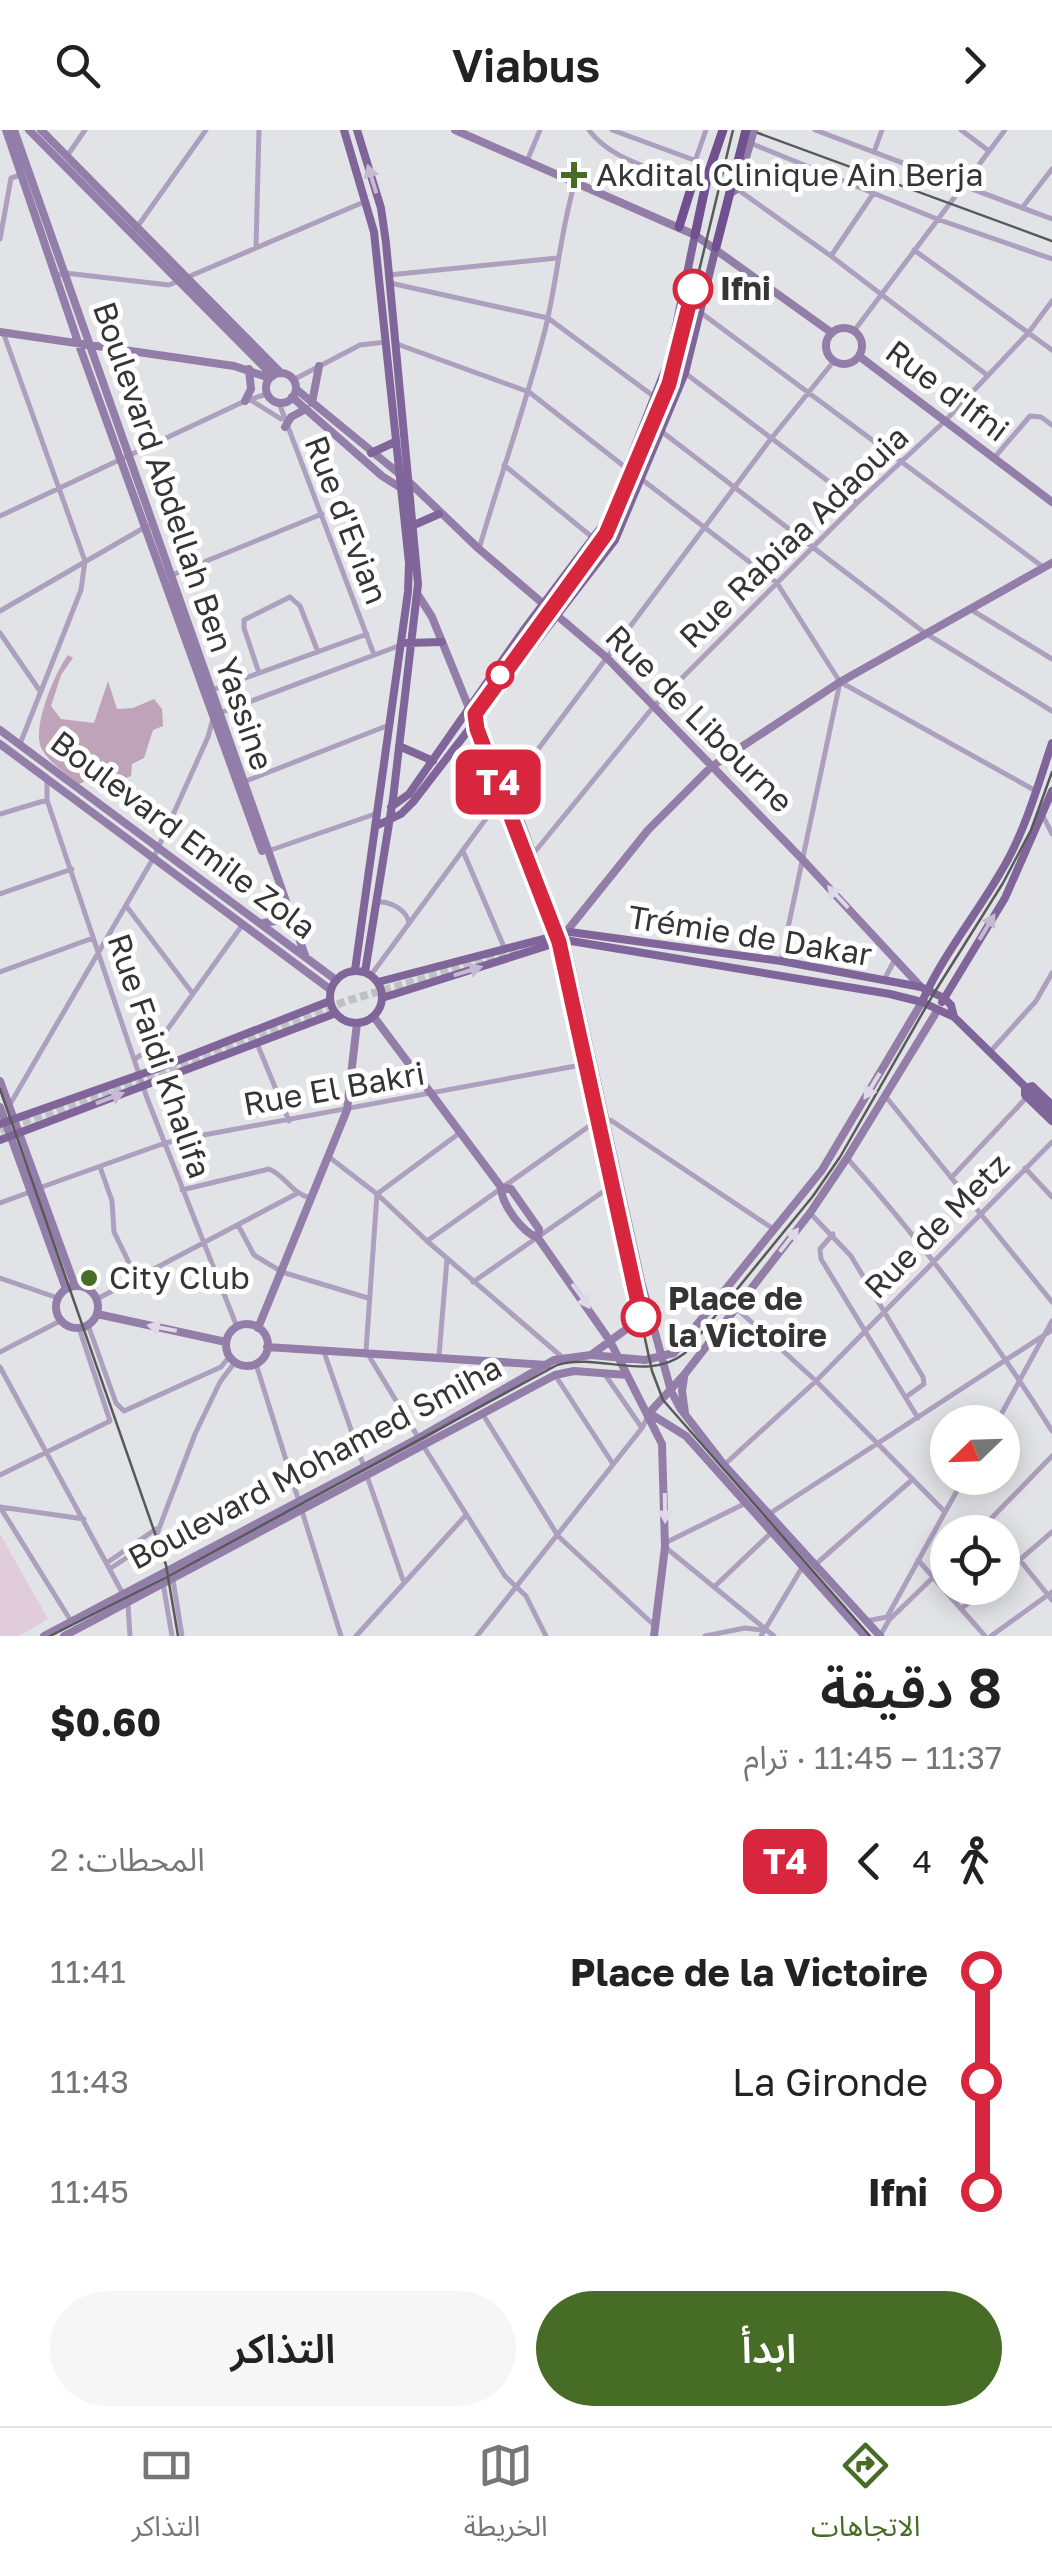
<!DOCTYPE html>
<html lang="ar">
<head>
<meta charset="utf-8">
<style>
  :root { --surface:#fff; --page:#f6f6f6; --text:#222; --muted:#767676; --line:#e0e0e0; --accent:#466c25 }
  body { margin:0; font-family:"Golos Text","Noto Sans Arabic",sans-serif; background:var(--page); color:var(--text); direction:rtl; height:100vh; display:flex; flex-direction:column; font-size:38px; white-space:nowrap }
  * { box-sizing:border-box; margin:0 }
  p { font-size:32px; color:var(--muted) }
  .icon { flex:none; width:55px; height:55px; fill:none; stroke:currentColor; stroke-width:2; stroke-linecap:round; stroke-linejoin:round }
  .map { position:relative; height:1506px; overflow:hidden; direction:ltr }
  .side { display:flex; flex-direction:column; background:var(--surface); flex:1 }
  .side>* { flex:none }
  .badge { padding:0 20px; border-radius:15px; font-size:35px; line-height:65px }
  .needle { width:65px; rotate:247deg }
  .buttons { position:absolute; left:930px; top:1275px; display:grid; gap:20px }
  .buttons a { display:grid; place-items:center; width:90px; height:90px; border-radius:50%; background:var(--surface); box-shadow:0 5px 25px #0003; font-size:50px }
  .map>.badge { position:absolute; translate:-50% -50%; box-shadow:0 0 0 5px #fff }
  .legs { display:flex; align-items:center; gap:15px; height:110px; padding:0 50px; font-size:32px }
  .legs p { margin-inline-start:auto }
  .overview { display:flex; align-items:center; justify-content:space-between; height:170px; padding:0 50px }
  h1 { font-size:55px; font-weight:600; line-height:75px }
  .action { display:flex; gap:20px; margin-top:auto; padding:20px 50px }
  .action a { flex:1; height:115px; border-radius:60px; background:var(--accent); color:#fff; font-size:40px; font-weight:600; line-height:115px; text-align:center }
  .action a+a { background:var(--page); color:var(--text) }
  ul { padding:0 50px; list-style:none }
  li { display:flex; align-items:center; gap:35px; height:110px; font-size:38px }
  li i { display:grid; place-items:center; width:15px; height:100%; margin:0 12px; background:currentColor }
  li i::after { content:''; width:25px; height:25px; margin:-12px; border:8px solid; border-radius:50%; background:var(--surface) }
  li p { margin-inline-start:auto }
  li:first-child i { background:linear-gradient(#0000 50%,currentColor 0) }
  li:last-child i { background:linear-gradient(currentColor 50%,#0000 0) }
  header { display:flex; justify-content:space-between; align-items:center; height:130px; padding:0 50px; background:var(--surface); font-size:45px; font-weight:600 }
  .tab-bar { display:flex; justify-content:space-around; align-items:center; height:140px; border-top:2px solid var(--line); background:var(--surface); font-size:28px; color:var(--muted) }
  .tab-bar a { display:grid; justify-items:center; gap:5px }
  .tab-bar .current { color:var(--accent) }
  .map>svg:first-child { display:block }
  .green { fill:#e0ccda }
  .forest { fill:#bfa3b8 }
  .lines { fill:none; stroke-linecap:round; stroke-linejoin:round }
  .primary-tunnel { stroke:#bfc0c3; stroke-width:8; stroke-dasharray:8 4; stroke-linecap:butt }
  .street { stroke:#ad9fbe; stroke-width:5 }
  .secondary { stroke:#937eaa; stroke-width:8 }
  .primary { stroke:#80659b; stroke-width:8 }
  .highway { stroke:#70508e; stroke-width:9 }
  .tram { stroke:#59595a; stroke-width:2.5 }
  .rail { stroke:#59595a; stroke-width:2.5 }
  .oneway { fill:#c6bad2 }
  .oneway2 { fill:#dfd8e6 }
  .line-1-casing { stroke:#fff; stroke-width:22 }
  .line-1 { stroke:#d7263d; stroke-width:15 }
  .poi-dot { fill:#466c25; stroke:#fff; stroke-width:4 }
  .stop-1-dot { fill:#fff; stroke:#d7263d; stroke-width:5 }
  .labels { text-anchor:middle; stroke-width:10; stroke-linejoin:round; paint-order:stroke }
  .poi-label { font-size:32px; fill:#353536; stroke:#fff; text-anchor:start }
  .stop-label { font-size:32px; font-weight:bold; fill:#353536; stroke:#fff; text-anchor:start }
  .street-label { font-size:32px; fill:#353536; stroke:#fff }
</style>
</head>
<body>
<header><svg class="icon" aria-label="forward" viewBox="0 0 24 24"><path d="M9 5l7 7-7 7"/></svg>Viabus<svg class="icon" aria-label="search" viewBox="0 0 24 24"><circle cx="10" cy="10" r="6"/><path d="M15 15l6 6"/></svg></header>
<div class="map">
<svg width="1052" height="1506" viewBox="0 0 1052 1506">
  <rect width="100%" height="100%" fill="#e2e3e6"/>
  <path class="green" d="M0,1404L48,1489L19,1506H0Z"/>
  <path class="forest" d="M68,525L73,528L61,545L51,576L61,589L94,593L108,551L117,579L133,578L154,569L162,579L163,596L153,600L144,628L132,634L131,646L121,650L109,647L104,652L99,645L79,654C67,644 51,634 43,621C29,603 55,542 68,525Z"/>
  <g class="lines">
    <path class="primary-tunnel" d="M0,1000L161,944L346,871L529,818"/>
    <path class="street" d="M589,0C612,32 659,38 691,57
      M612,0L694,30
      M815,0L1052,89
      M961,0L989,21
      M750,13L937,89L1052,129
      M874,22L882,0
      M67,26L85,0
      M527,31L540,0
      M687,54L706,0
      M737,59L831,126L987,245
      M1022,78L1052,39
      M135,100L206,0
      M0,109L11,48L21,45
      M256,117L259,0
      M914,120L1052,220
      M831,126L873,64
      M389,145L557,128
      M55,146L65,143L169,155L364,72
      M390,153L548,188L656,268
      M700,182L1043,437
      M854,201L1005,0
      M3,202L85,431L81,460L20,614
      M397,214L529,262L625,337
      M685,243L857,373
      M293,250L360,215L386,212
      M249,269L281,289
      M279,273L373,522
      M661,301L925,503L1052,581
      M994,328L1030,286L1041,287L1052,295
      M504,335L592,407
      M640,348L777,453L840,552L781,831
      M0,386L245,271L267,264
      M479,419C500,347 525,277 544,204C557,154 560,102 575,52
      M172,445L322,384
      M970,479L1052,529
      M0,481L147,396
      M0,503L40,561
      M259,543L244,498V490L290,467L300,476L318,522
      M842,553L1036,661
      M212,560L367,504
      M47,649V670L147,968L237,1197
      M241,653L389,595
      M509,658L770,310L834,231
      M0,684L47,670
      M1043,686L1052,704
      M268,721L378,683
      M463,721L504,817
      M533,724L654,576L857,373L946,290L1029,202L1052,171
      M0,764L72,739
      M378,772C390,771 407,780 409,793
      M127,777L193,864
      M0,842L93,808
      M371,845L502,667
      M884,850L894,831
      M256,911L289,991
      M990,922L1036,871L1052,843
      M135,929L157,914L243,794
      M886,967L1052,1172
      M9,976L154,727L208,607L214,585L401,515
      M329,1027L377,1064L427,1111L562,1227
      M847,1028C923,1113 992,1205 1052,1301
      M100,1037L112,1071L114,1102L137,1149
      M1025,1038L1052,1067
      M951,1048L1027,967
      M39,1058L165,1013L193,1007L581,935
      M182,1060L269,1039C286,1046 291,1063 310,1068
      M0,1073L30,1062
      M810,1083L851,1126L923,1247L924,1254L906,1267
      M238,1095L254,1125L282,1142L368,1168
      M833,1104L820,1119L821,1129L918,1288
      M427,1111L602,987L612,991L775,1100
      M0,1148L58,1168
      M473,1152L607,1059
      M97,1169L296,1064
      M736,1178L816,1251L944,1381
      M88,1195L116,1273L124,1281L221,1237L229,1227
      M0,1222L60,1191
      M324,1222L364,1337
      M439,1226L447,1129
      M256,1234L341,1506
      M0,1237L123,1464
      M604,1243L642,1298
      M555,1245L613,1334
      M482,1283L558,1406L655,1496
      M997,1292L1052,1191
      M418,1307L366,1221L377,1064L461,1002
      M424,1317L505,1446L526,1466L546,1506
      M724,1335L816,1251L1052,1012
      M0,1345L110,1291L79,1198
      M367,1346L403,1450
      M0,1377L71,1491
      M0,1377L84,1389
      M769,1384L1052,1200
      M989,1391L998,1402
      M978,1402L1052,1326
      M1002,1408L1052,1470
      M665,1413L744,1374
      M665,1417L774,1506
      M918,1430L985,1506
      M108,1432L156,1399
      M816,1434L913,1349
      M111,1438L155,1409L195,1304L220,1252L235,1232
      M1002,1445L1052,1402
      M173,1450L182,1506
      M163,1453L172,1506
      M714,1457L773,1401
      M128,1474L130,1506
      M961,1479L987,1458
      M867,1491L887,1487L964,1348
      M356,1506L466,1385
      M477,1506L642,1298L648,1286
      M705,1506L745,1498L761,1500
      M761,1506L803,1436
      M880,1506L889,1490L948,1433
      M991,1506L1052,1462"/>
    <path class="secondary" d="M6,0L78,212L262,721
      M14,0L306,828
      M29,0L273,246
      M41,0L281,243
      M455,0L695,105L832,203
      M729,64L737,59L754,0
      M826 216a18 18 0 1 1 36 0a18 18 0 1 1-36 0Z
      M0,202L234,236L270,248
      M859,226L1052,372
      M266 258a15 15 0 1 1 30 0a15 15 0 1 1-30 0Z
      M296,259L408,351L479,419L607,528L802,729L921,857
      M292,267L382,346L404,360
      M245,271L251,259L249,239
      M312,273L319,236
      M285,297L291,287L306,279
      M473,586L509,659L568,820L641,1151L671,1261L680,1278L724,1335L880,1506
      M0,600L336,850
      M0,614L331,860
      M264,793L275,791L280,786L279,767
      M566,802L648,700L711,637L840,552L1052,433
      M374,887L501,1057C501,1074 522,1102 538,1108L610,1211L662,1314L665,1417L654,1506
      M0,951L75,1156
      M0,977L66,1159
      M501,1057L511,1059L539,1099L538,1108
      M56 1177a21 21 0 1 1 42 0a21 21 0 1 1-42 0Z
      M97,1184L226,1212
      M226 1215a21 21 0 1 1 42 0a21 21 0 1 1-42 0Z
      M258,1198L347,980L357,893
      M267,1217L547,1235
      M591,1225L645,1230L674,1223L822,1040L922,872
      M684,1248L682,1261L685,1283
      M649,1283L684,1245L810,1083L847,1028L937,881
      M649,1283L686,1306L865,1506
      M44,1506L419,1308L554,1230L591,1225L636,1192L559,826L469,578L432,487L418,465
      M64,1506L555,1245L574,1241L627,1245"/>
    <path class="primary" d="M344,0L374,102L409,433L408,462L355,840
      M357,0L381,78L386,113L418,454L393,669L365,842
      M371,323L395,312
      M414,395L439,384
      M407,513L442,512
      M399,616L433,631
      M391,677L409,664L523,501L605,392L669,230L695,105
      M376,696L401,684L413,672L615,410L685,243L716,117
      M330 867a26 26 0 1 1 52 0a26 26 0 1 1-52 0Z
      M378,852L570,802L781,831L921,857L944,868L951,875L954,887L1052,983
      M382,868L565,810L890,864L922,872L954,887
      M922,872C941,828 975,786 999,745C1024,705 1037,658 1052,613
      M942,872L1005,768L1052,661
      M1025,958V965L1052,991
      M1025,958L1032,956L1052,975
      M0,994L156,939L330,871
      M0,1010L336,883"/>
    <path class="highway" d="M679,97L693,52L708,44
      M695,105L708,44L723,0
      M716,117L746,0"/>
    <path class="tram" d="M733,0L678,228L615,386L592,425L497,549L477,579L475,589L559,812L652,1241L663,1270L870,1506
      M0,959L166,1435L178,1506
      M50,1506L165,1448L557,1235C599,1222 647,1253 685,1223L813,1066L840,1027L934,863L1003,753L1031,700L1052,642"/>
    <path class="rail" d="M758,3L1052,111"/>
  </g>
  <defs><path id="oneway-solid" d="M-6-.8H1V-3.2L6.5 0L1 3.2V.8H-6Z" transform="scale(2.5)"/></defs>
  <g class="oneway">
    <use href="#oneway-solid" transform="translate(372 49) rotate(-107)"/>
    <use href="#oneway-solid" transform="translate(987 797) rotate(-59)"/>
    <use href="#oneway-solid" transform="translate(468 841) rotate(-17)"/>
    <use href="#oneway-solid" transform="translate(110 968) rotate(-21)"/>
  </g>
  <g class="oneway2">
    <use href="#oneway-solid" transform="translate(838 767) rotate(-133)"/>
    <use href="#oneway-solid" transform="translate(872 956) rotate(121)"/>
    <use href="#oneway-solid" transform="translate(789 1110) rotate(-52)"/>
    <use href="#oneway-solid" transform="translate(581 1166) rotate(54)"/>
    <use href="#oneway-solid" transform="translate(162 1198) rotate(-169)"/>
    <use href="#oneway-solid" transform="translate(665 1378) rotate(89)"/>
  </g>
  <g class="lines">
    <defs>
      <path id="line-1" d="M641,1187L559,812L477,599L475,584L606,404L669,254L693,159"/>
    </defs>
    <use href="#line-1" class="line-1-casing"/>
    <use href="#line-1" class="line-1"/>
  </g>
  <g class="poi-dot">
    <path d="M569 30h10v10h10v10h-10v10h-10v-10h-10v-10h10z"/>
    <circle cx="89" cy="1148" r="10"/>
  </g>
  <g class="stop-1-dot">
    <circle cx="693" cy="159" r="18"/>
    <circle cx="500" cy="545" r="12"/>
    <circle cx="641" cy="1187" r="18"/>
  </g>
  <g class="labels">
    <g class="poi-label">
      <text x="596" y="56">Akdital Clinique Ain Berja</text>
      <text x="109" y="1159">City Club</text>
    </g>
    <g class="stop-label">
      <text x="720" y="170">Ifni</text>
      <text x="668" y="1180">Place de<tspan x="668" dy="37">la Victoire</tspan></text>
    </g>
    <g class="street-label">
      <text transform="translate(947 261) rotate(37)" y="11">Rue d'Ifni</text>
      <text transform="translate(346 390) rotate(69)" y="11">Rue d'Evian</text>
      <text transform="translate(183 406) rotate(71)" y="11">Boulevard Abdellah Ben Yassine</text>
      <text transform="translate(794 407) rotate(-44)" y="11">Rue Rabiaa Adaouia</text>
      <text transform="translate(699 589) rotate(45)" y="11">Rue de Libourne</text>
      <text transform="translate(183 705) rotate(37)" y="11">Boulevard Emile Zola</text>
      <text transform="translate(750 806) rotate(9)" y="11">Trémie de Dakar</text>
      <text transform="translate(159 926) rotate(71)" y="11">Rue Faidi Khalifa</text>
      <text transform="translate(334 959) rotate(-10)" y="11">Rue El Bakri</text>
      <text transform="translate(937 1096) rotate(-45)" y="11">Rue de Metz</text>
      <text transform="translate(315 1333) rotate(-28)" y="11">Boulevard Mohamed Smiha</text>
    </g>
  </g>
</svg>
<div class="buttons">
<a><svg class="needle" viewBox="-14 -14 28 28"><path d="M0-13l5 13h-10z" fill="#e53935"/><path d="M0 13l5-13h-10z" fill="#767676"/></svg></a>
<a><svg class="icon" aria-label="locate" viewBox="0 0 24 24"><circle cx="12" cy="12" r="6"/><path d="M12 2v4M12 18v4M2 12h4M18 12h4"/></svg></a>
</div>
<b class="badge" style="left:498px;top:652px;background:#d7263d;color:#fff">T4</b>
</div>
<section class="side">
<div class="overview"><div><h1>8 دقيقة</h1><p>11:37 – 11:45 · ترام</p></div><b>$0.60</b></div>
<div class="legs"><svg class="icon" aria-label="walk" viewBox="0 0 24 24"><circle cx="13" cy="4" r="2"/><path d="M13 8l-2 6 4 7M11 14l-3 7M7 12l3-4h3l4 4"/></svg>4<svg class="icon" aria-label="back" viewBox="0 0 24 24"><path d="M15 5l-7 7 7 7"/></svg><b class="badge" style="background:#d7263d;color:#fff">T4</b><p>المحطات: 2</p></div>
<ul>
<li><i style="color:#d7263d"></i><b>Place de la Victoire</b><p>11:41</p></li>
<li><i style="color:#d7263d"></i><span>La Gironde</span><p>11:43</p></li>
<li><i style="color:#d7263d"></i><b>Ifni</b><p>11:45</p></li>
</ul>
<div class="action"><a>ابدأ</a><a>التذاكر</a></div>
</section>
<nav class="tab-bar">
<a class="current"><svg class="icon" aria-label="directions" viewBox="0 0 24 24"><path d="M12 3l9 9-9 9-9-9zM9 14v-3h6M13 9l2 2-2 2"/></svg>الاتجاهات</a>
<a><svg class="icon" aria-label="map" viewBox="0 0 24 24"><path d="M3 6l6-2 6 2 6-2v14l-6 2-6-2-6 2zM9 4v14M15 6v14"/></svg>الخريطة</a>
<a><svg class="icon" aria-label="tickets" viewBox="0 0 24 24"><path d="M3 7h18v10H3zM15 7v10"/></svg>التذاكر</a>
</nav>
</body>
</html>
